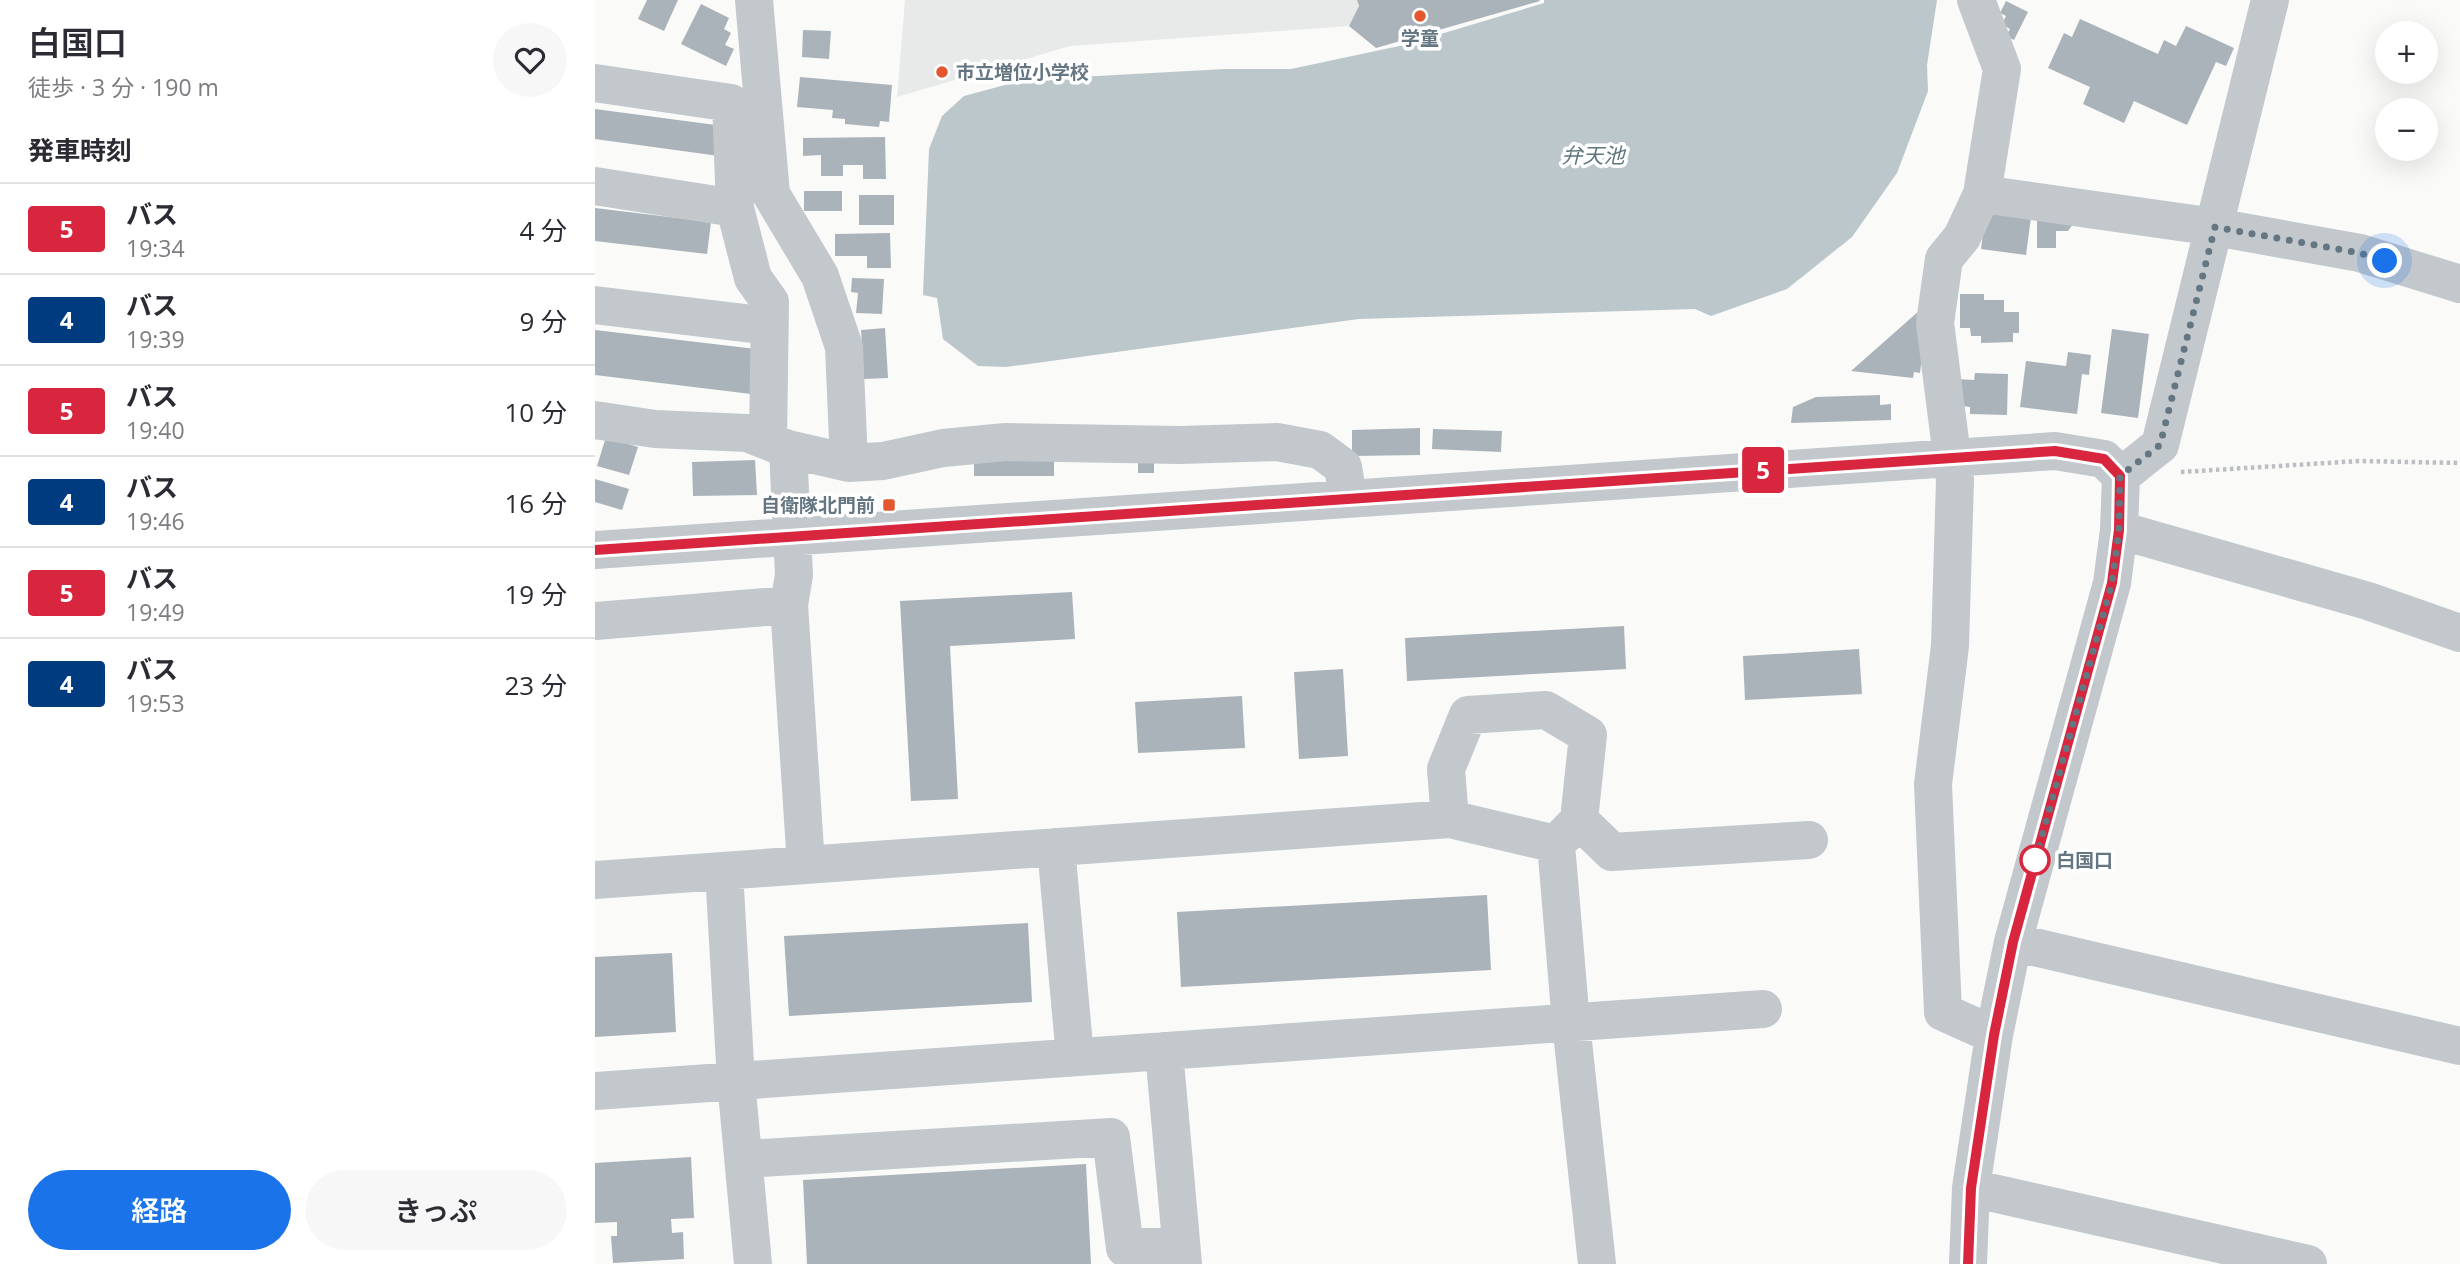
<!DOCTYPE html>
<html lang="ja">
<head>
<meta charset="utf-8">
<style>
  :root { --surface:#fff; --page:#f7f7f7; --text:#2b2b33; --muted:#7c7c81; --line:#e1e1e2; --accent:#1a73e8 }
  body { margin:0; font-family:"Open Sans","Noto Sans JP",sans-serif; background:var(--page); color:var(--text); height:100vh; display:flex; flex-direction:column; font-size:26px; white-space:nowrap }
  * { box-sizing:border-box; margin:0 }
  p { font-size:23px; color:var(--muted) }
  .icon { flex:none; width:38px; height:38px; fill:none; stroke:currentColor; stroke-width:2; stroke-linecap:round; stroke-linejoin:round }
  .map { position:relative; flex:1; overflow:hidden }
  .details { display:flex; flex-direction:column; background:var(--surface); width:595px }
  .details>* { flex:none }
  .badge { padding:0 14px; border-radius:5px; font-size:24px; line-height:46px }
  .buttons { position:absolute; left:1780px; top:21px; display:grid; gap:14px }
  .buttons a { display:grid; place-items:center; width:63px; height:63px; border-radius:50%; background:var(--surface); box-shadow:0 7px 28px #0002; font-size:35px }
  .you { position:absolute; width:35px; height:35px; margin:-18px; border:5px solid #fff; border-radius:50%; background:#1a73e8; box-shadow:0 0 0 10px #1a73e833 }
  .map>.badge { position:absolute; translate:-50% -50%; box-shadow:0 0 0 4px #fff }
  h2 { padding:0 28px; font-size:26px; line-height:63px }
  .round { display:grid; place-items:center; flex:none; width:74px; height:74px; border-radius:37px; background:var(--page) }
  .headline { display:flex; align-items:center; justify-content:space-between; height:119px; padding:0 28px }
  h1 { font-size:33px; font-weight:600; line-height:52px }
  .primary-button { display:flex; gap:14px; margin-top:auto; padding:14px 28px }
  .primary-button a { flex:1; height:80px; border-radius:42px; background:var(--accent); color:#fff; font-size:28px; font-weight:600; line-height:80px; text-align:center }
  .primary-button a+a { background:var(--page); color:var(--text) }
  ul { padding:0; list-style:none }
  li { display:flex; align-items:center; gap:21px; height:91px; padding:0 28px; border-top:2px solid var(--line) }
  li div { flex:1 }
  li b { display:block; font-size:26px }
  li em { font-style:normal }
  li .badge { min-width:77px; font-weight:700; text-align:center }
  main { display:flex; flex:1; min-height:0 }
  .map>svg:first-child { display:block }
  .built { fill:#e8e9e9 }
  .water { fill:#bbc7cb }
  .building { fill:#aab3b9 }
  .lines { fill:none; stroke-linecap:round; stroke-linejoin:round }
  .path { stroke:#bbbfc2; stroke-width:4.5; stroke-dasharray:3.5 3.5; stroke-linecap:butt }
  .minor { stroke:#c3c8cc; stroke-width:38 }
  .line-casing { stroke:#fff; stroke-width:16 }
  .line { stroke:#d7263d; stroke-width:10 }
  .walk { stroke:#657683; stroke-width:7; stroke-dasharray:0 12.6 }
  .poi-dot { fill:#e4572e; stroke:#fff; stroke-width:2.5 }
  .stop-dot { fill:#fff; stroke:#d7263d; stroke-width:3.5 }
  .labels { text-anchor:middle; stroke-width:7; stroke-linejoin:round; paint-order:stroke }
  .poi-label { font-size:19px; font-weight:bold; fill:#657683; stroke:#fff }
  .stop-label { font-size:19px; font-weight:bold; fill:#657683; stroke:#fff; text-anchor:start }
  .water-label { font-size:21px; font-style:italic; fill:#60757c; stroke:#fff }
</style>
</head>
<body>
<main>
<section class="details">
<div class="headline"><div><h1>白国口</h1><p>徒歩 · 3 分 · 190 m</p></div><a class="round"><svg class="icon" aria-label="heart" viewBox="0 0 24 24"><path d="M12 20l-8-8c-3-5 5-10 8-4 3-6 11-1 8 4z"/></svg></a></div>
<h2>発車時刻</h2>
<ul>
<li><span class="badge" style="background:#d7263d;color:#fff">5</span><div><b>バス</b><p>19:34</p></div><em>4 分</em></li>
<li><span class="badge" style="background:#003b80;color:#fff">4</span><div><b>バス</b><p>19:39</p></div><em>9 分</em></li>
<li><span class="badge" style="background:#d7263d;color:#fff">5</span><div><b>バス</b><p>19:40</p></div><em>10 分</em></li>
<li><span class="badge" style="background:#003b80;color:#fff">4</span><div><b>バス</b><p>19:46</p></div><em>16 分</em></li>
<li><span class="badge" style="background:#d7263d;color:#fff">5</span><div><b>バス</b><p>19:49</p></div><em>19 分</em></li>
<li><span class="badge" style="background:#003b80;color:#fff">4</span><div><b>バス</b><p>19:53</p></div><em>23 分</em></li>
</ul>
<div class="primary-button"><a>経路</a><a>きっぷ</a></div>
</section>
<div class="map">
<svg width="1865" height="1264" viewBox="0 0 1865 1264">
  <rect width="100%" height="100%" fill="#fafaf8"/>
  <path class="built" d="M310,0H762L764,6L754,26L475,46L302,97Z"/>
  <path class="water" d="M949,0H1342L1332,65L1333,91L1302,173L1257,237L1192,289L1116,316L1100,309L764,319L411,367L383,366L348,339L342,298L328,295L334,149L347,116L369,96L429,80L630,69H696L809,45L949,3Z"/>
  <path class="building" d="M52,0H83L69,31L43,19Z
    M762,0H944L945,1L781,48L754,26L764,6Z
    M1411,1L1433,12L1419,40L1411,36L1415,29L1407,24L1411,16L1405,13Z
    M106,4L134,18L129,29L136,33L130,45L139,49L131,66L86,44Z
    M1485,19L1563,54L1569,40L1581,46L1591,26L1639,48L1631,66L1621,62L1592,125L1539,101L1529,123L1488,104L1495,87L1453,68L1469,33L1477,37Z
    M208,30L236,31L234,59L207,57Z
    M205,77L297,85L294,122L285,121L284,127L250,124V119L237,118L238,110L202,107Z
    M0,109L128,126L124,156L0,139Z
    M290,137L291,179H268V165H248V176H226V155L208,156V138Z
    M209,191H247V211H209Z
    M264,195H299V225H264Z
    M0,208L116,222L112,254L0,241Z
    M1391,211L1436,217L1431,255L1386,249Z
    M1442,218L1478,224L1473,231H1461V248H1442Z
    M295,233L296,268H272V256H240V234Z
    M257,278L289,279L287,314L261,313L263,293L256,292Z
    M1365,294H1389V300H1409V312H1424V333H1418V342L1386,343V336H1376L1375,328H1365Z
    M1333,303L1325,373L1319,372L1318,378L1256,371Z
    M290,328L293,378L269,379L266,330Z
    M1517,329L1554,334L1543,418L1506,413Z
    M0,330L161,349L156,394L0,375Z
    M1473,352L1496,355L1494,375L1487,374L1482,414L1425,407L1431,361L1471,366Z
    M1380,373L1413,374L1412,415L1375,414V407L1368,406L1361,379L1379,380Z
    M1285,395V405L1296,404V420L1196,423L1198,407L1221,397Z
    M825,428V455L757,456V430Z
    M838,429L907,431L906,452L837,449Z
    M11,437L43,447L34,475L2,466Z
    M543,450H559V473H543Z
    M379,456H459V476H379Z
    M160,460L162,495L98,496L97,462Z
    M0,479L34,489L27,510L0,502Z
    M477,592L480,639L355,646L363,799L316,801L305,601Z
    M1029,626L1031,669L812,681L810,638Z
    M1264,649L1267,694L1150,700L1148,656Z
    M748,669L753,756L704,759L699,672Z
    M647,696L650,748L543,753L540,702Z
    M892,895L896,970L586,987L582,912Z
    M433,923L437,1002L194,1016L189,936Z
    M77,953L81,1032L0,1037V957Z
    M96,1157L99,1218L76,1219L77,1233L88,1232L89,1259L18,1263L16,1236H22V1222L0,1223V1163Z
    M491,1164L496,1264H212L208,1180Z"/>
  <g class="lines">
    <path class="path" d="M1586,472L1764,461L1865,463"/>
    <path class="minor" d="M159,0L176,194L225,276L249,347L254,463
      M1381,0L1407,69L1387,194L1620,227L1765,253L1865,284
      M0,83L136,103L140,208L158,278L175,302L173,441
      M0,186L140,208
      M1387,194L1367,237L1349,259L1340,323L1360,480L1355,646L1338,784L1348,1012L1399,1035
      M0,305L174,326
      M0,420L60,429L152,433L193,449L254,463L288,461L348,448L411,442L584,445L682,442L725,450L748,467L753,498
      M193,449L199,575L194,605L211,865
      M1526,476L1565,445L1675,0
      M1524,530L1773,601L1865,633
      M0,550L1460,451L1509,459L1526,476L1524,530L1517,583L1418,942L1399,1035L1376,1188L1373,1264
      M0,621L194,605
      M984,820L1017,852L1214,840
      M961,844L976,1023L1002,1264
      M461,847L480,1057
      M129,871L141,1081L158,1264
      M0,880L855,819L961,844L984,820L993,735L951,710L873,715L851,769L855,819
      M1418,942L1865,1046
      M569,1051L588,1264
      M0,1091L1168,1009
      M149,1159L516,1137L530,1248L586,1245
      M1376,1188L1713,1264"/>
  </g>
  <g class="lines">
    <defs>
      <path id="line" d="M0,550L1460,451L1509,459L1525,476L1524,530L1517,583L1418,942L1399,1035L1376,1188L1373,1264"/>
    </defs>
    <use href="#line" class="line-casing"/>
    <use href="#line" class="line"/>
    <path class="walk" d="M1440,860L1439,865L1517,583L1524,530L1525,476L1565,445L1620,227L1765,253L1790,261"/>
  </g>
  <g class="poi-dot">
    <circle cx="825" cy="16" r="7"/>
    <circle cx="347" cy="72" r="7"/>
    <rect x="287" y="498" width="14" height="14" rx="3.5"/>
  </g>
  <circle class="stop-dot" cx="1440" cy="860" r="14"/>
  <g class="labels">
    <g class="poi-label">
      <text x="825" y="45">学童</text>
      <text x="361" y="79" text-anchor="start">市立増位小学校</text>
      <text x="280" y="512" text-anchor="end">自衛隊北門前</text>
    </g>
    <g class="stop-label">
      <text x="1461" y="867">白国口</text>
    </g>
    <g class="water-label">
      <text x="998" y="163">弁天池</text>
    </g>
  </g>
</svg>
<div class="buttons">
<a>+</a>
<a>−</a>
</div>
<div class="you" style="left:1790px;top:261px"></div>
<b class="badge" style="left:1168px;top:470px;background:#d7263d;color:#fff">5</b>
</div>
</main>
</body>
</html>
